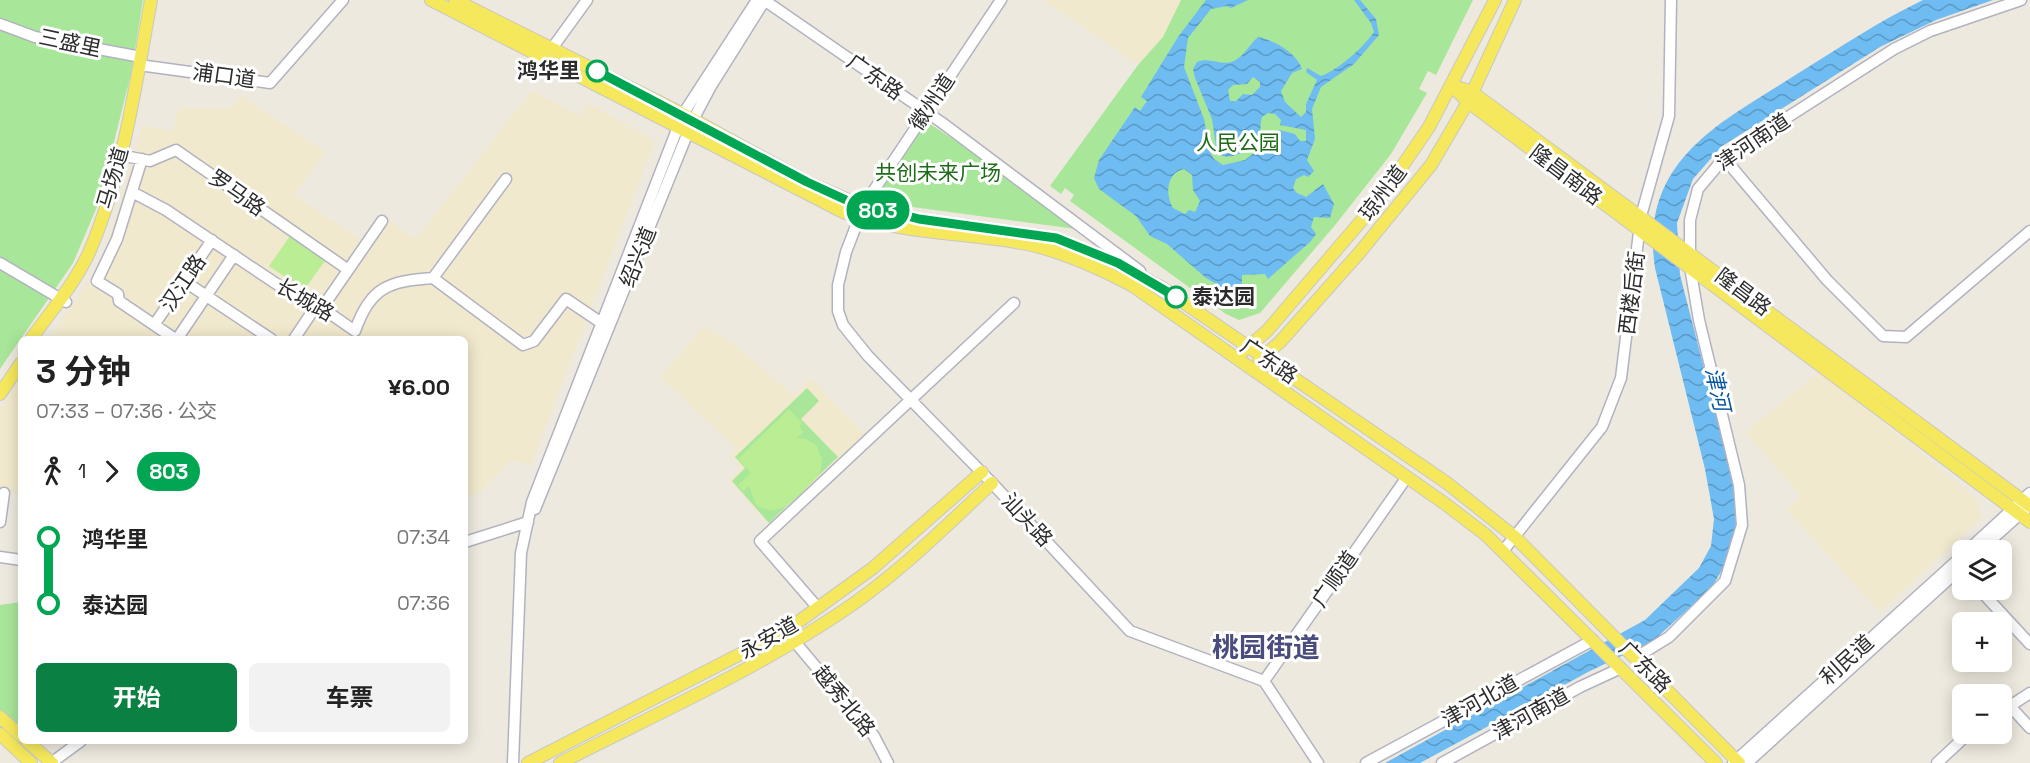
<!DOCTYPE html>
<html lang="zh">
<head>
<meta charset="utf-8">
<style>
  :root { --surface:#fff; --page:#f2f2f2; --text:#222; --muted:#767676; --accent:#0b8043 }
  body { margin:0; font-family:"Space Grotesk","Noto Sans SC",sans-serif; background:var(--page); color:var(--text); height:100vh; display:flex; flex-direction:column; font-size:22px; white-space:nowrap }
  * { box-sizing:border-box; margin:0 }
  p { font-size:20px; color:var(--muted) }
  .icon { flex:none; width:33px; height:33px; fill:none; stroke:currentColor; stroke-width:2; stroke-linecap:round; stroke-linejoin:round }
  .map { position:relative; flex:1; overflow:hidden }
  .details { position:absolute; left:18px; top:336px; width:450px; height:408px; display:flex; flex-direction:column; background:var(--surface); border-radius:9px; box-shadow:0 3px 15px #0003 }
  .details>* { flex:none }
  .badge { padding:0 12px; border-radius:20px; font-size:21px; line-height:39px }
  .tools { position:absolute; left:1952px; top:540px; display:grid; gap:12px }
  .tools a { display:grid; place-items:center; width:60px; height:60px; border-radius:9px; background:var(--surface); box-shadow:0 3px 15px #0003; font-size:30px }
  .map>.badge { position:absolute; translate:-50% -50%; box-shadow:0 0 0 3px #fff }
  .legs { display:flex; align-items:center; gap:9px; height:66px; padding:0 18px; font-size:20px }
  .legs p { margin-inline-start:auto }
  .summary { display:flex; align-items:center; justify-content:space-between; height:102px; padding:0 18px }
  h1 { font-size:33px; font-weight:700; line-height:45px }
  .primary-button { display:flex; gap:12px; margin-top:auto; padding:12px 18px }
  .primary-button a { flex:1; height:69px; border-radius:9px; background:var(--accent); color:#fff; font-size:24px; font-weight:700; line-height:69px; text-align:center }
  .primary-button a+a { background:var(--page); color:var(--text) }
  ul { padding:0 18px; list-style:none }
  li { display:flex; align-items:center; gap:21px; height:66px; font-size:22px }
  li i { display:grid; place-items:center; width:9px; height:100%; margin:0 8px; background:currentColor }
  li i::after { content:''; width:15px; height:15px; margin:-8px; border:4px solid; border-radius:50%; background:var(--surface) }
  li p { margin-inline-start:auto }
  li:first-child i { background:linear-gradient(#0000 50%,currentColor 0) }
  li:last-child i { background:linear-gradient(currentColor 50%,#0000 0) }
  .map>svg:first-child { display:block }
  .education { fill:#f0e9cd }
  .green { fill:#a8e699 }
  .pitch { fill:#bbed95 }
  .water { fill:url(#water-waves); fill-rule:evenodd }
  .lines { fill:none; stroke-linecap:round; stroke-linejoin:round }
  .minor-casing { stroke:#b2b2c0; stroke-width:13 }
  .major-casing { stroke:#c8c8c8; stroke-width:14 }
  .minor { stroke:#fff; stroke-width:10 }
  .major { stroke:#f5e85c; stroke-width:12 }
  .line-1-casing { stroke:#fff; stroke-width:14 }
  .line-1 { stroke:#00a651; stroke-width:9 }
  .stop-1-dot { fill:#fff; stroke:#00a651; stroke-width:3 }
  .labels { text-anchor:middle; stroke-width:6; stroke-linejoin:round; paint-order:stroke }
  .street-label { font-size:21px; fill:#2c2c2c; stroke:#fff }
  .stop-label { font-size:21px; font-weight:bold; fill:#2c2c2c; stroke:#fff; text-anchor:end }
  .park-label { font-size:21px; fill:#1e6c18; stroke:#fff }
  .water-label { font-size:22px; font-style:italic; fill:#0957a2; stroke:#fff }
  .district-label { font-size:27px; font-weight:bold; fill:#4a4c7e; stroke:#fff }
</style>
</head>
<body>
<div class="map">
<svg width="2030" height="763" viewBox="0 0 2030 763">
  <defs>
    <pattern id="water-waves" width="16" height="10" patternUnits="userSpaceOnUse" patternTransform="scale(1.5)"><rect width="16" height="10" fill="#6ebcf2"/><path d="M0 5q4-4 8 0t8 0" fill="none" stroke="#5b99c4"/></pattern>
  </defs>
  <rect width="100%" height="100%" fill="#eee9de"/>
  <path class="education" d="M1044,0H1181L1163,37L1138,65Z
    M532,90L579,116L588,103L655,141L531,465L511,460L481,492L465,498V339H49L90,279L107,246L143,126L172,131L179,108L229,109L240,95L326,152L294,195L362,240L380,215L416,239Z
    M704,326L731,342L794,395L811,378L864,434L769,525L729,480L740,469L736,464L738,461L730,453L736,448L660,377Z
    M1820,372L1979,501L1981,518L1880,612L1787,510L1801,496L1745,432Z
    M21,376V493L0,489V411Z"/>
  <path class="green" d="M0,0H143L131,74L99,202L73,263L0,369Z
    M1181,0H1473L1436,75L1428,71L1419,89L1427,93L1391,154L1336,224L1260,313L1239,320L1226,314L1070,201L1074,195L1065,188L1061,194L1050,186L1138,65L1163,37Z
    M927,122L1022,185L1076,229L905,206L876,198Z
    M807,388L819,401L801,419L838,457L769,523L732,481L745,468L735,457Z
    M21,602V728L0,710V605Z"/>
  <path class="pitch" d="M290,236L325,261L304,290L269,266Z
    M789,409L802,423L799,426L803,432L797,438L806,439L817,446L822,460L820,474C801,492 783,522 756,505L749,486L743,491L738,485L751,473L738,459Z"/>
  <path class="water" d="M1206,0H1248L1231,8L1227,6L1211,9L1188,38L1184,67L1204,119L1210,152L1214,159L1223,165L1245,160L1259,149L1268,134L1279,130L1295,134L1300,141H1306V130L1280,125L1281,120L1275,114L1268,113L1262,117C1260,122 1261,127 1260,132C1255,147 1238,159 1222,156L1216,146L1212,119L1195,78L1193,69L1197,62C1209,56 1222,67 1234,61C1244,56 1250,44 1258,37C1274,40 1297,53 1302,69L1292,73L1281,91L1285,102L1301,117L1306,112V104L1317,80L1306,72L1307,68L1321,76C1338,70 1364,47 1374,32L1371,23L1354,0H1360L1376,19L1379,35L1354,64L1321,87L1312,109L1315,139L1307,160L1314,171L1308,177L1304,175L1296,179L1293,188L1297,193L1306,197L1323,184L1334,204L1330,218L1314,217L1311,227L1316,234L1310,242L1268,279L1265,274L1242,275V285L1235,287L1234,294L1206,278L1167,244L1150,236L1136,216L1099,189L1094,178L1099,160L1135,107L1140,111L1147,101L1141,97L1178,37ZM1253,77L1260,82V87L1252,95L1243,94L1236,101H1230L1228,90L1233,85L1247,84ZM1184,169L1192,175L1193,190L1200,201L1195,212L1189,210L1185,214L1173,208C1165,195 1166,173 1184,169Z
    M1923,0H1993L1936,20L1880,47L1722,146L1693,179L1677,223L1680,275L1736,492L1737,529L1727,562L1711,588L1653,641L1590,671L1420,763H1385L1645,620L1699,568L1711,546L1714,519L1705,469L1655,268C1639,160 1720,123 1797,74C1839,48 1879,21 1923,0Z"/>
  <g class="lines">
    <defs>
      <path id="minor" d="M764,0L941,122L1140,271
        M1001,0L864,205L846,252L838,285V311L843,325L868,356L992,483L1130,631L1264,681L1318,763
        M0,24L35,37L141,57
        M545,58L587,0
        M139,65L270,83L343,0
        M120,155L150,161L176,150L347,269
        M1724,158L1827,280L1883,336L1906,337L2030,231
        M142,159L117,239L97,281L118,294L119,301L175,339
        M132,192L166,210L314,309L322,308L355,331C370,287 389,281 433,278L523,345L534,341L566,299L603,324
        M0,263L66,302
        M433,278L506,179
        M184,281L271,339
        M322,308L382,221
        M154,325L212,240
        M177,339L234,255
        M294,339L314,309
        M535,509L693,120L711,86L765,0
        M0,522L4,493
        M465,542L528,522
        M1968,550L2030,493
        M1980,550L2030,505
        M1503,551L1602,427L1621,378L1641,216L1669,116L1671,0
        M0,557L21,560
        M1980,590L2030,644
        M818,608L760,541L1014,303
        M795,642L874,736L888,763
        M1635,658L1669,637L1725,581L1742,525L1739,485L1699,320L1690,267V220L1698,189L1724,158L1894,49L1930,31L2021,0
        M1264,681L1407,477
        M2010,706L2030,693
        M2001,712L2010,706L2030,728
        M51,763L81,741
        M513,763L521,553L532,502L683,114L757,0
        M1366,763L1593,640
        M1442,763L1580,687L1621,668
        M1733,763L1962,556
        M1747,763L1962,567
        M1937,763L1968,734"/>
      <path id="major" d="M431,0L843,212C902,235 965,232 1027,244C1064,252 1099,268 1133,286L1444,503L1486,535L1716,763
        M455,0L683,114L807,182L846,199L919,219L1056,238L1117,263L1164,289L1447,483L1516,538L1739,763
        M1452,86L1468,102L2030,522
        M1453,86L1472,92L2030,506
        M31,339C52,310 77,281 91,248C124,169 136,83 151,0
        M1242,352L1267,331L1379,200L1429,127L1495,0
        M1259,360L1280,342L1360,252L1431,165L1468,102L1515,0
        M0,394L21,363
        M0,717L21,736
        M0,734L31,763
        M27,741L52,763
        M528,763L787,630L873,568L982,472
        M560,763C654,715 753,671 840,613C896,576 944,528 992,483"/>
    </defs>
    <use href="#minor" class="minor-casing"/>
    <use href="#major" class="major-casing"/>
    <use href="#minor" class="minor"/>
    <use href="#major" class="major"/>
  </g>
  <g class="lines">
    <defs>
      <path id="line-1" d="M597,71L807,182L846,200L919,219L1056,238L1118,263L1176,297"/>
    </defs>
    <use href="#line-1" class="line-1-casing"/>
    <use href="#line-1" class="line-1"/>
  </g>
  <g class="stop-1-dot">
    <circle cx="597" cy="71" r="10"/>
    <circle cx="1176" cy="297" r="10"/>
  </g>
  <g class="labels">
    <g class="street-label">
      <text transform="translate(70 43) rotate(12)" y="7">三盛里</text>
      <text transform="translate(224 76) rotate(8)" y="7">浦口道</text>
      <text transform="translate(875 77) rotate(35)" y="7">广东路</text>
      <text transform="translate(932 102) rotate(-56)" y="7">徽州道</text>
      <text transform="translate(1753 142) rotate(-34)" y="7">津河南道</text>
      <text transform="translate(1566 175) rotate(37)" y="7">隆昌南路</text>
      <text transform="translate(113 178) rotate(-74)" y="7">马场道</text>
      <text transform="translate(237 193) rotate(35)" y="7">罗马路</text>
      <text transform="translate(1383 193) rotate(-53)" y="7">琼州道</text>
      <text transform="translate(638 257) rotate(-68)" y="7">绍兴道</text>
      <text transform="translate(183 283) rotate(-56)" y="7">汉江路</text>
      <text transform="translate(1743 292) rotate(37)" y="7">隆昌路</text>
      <text transform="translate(1632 293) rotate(-83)" y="7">西楼后街</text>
      <text transform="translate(305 300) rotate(30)" y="7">长城路</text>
      <text transform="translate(1269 361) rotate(34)" y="7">广东路</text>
      <text transform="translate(1027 520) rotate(47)" y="7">汕头路</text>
      <text transform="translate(1335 579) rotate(-55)" y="7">广顺道</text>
      <text transform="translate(769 638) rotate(-29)" y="7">永安道</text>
      <text transform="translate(1847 660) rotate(-42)" y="7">利民道</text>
      <text transform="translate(1645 667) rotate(45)" y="7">广东路</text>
      <text transform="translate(844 701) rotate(51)" y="7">越秀北路</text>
      <text transform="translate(1480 701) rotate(-29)" y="7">津河北道</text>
      <text transform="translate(1531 714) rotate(-29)" y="7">津河南道</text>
    </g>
    <g class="stop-label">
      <text x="580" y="78">鸿华里</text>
      <text x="1192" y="304" text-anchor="start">泰达园</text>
    </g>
    <g class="park-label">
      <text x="1238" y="150">人民公园</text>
      <text x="938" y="180">共创未来广场</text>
    </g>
    <g class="water-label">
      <text transform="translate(1718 389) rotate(77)" y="8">津河</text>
    </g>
    <g class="district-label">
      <text x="1266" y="657">桃园街道</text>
    </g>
  </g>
</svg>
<div class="tools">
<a><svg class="icon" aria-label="layers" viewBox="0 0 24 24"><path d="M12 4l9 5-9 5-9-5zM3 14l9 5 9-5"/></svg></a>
<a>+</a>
<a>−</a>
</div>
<b class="badge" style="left:878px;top:210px;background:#00a651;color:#fff">803</b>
<section class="details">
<div class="summary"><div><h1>3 分钟</h1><p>07:33 – 07:36 · 公交</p></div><b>¥6.00</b></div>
<div class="legs"><svg class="icon" aria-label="walk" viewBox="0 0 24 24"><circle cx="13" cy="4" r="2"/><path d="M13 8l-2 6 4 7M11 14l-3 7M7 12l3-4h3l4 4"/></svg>1<svg class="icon" aria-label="forward" viewBox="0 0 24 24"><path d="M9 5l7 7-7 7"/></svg><b class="badge" style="background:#00a651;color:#fff">803</b></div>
<ul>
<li><i style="color:#00a651"></i><b>鸿华里</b><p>07:34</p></li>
<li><i style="color:#00a651"></i><b>泰达园</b><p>07:36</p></li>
</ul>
<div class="primary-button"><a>开始</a><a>车票</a></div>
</section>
</div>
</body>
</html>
